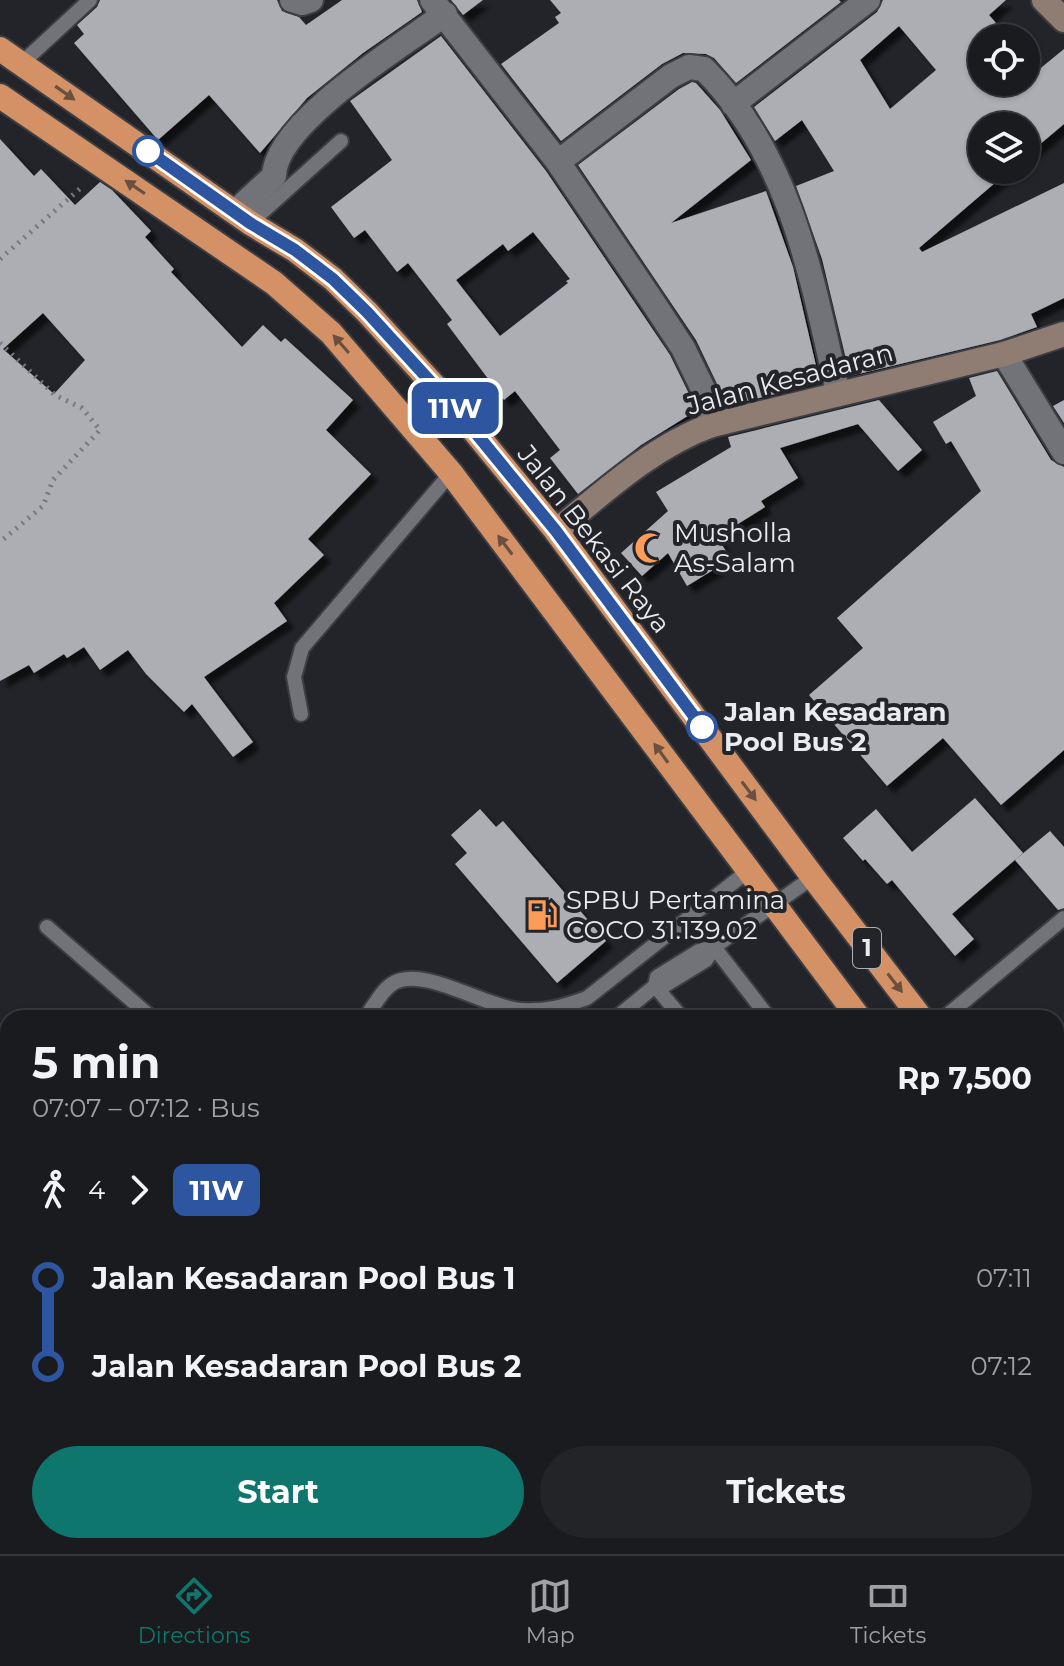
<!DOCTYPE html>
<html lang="en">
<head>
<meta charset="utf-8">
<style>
  :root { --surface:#1a1b1f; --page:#232428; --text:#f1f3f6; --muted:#9fa1a4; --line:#38393d; --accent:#0f766e }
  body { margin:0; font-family:Montserrat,sans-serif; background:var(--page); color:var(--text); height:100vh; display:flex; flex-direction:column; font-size:30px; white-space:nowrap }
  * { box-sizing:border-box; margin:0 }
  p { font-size:26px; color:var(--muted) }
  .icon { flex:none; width:44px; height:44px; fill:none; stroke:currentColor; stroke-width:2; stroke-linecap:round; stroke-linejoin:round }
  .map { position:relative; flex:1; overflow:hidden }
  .drawer { position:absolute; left:0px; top:1010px; width:1064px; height:544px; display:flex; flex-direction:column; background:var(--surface); border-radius:24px 24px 0 0; box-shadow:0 2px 6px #0004,0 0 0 2px var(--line) }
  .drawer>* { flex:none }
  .badge { padding:0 16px; border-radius:12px; font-size:28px; line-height:52px }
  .controls { position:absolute; left:968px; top:24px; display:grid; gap:16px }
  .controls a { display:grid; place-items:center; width:72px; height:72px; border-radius:50%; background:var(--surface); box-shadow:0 2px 6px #0004,0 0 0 2px var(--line); font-size:40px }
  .map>.badge { position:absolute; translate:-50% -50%; box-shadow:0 0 0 4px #fff }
  .legs { display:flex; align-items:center; gap:12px; height:88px; padding:0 32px; font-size:26px }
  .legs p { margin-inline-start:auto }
  .overview { display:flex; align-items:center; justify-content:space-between; height:136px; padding:0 32px }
  h1 { font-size:44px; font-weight:700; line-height:60px }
  .cta { display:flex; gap:16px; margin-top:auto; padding:16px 32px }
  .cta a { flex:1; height:92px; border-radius:48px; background:var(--accent); color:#fff; font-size:32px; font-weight:700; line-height:92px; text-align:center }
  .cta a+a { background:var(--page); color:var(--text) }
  ul { padding:0 32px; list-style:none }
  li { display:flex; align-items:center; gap:28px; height:88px; font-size:30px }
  li i { display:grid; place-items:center; width:12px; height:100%; margin:0 10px; background:currentColor }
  li i::after { content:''; width:20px; height:20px; margin:-10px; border:6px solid; border-radius:50%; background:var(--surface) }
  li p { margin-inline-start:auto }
  li:first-child i { background:linear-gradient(#0000 50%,currentColor 0) }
  li:last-child i { background:linear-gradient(currentColor 50%,#0000 0) }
  .tab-bar { display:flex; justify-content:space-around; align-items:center; height:112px; border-top:2px solid var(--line); background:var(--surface); font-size:22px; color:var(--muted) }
  .tab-bar a { display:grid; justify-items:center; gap:4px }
  .tab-bar .current { color:var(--accent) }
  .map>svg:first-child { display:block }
  .building { fill:#acaeb4; fill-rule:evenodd; filter:url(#shadow) }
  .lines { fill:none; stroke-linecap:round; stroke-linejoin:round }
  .lane-casing { stroke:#3d3e43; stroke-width:18 }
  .street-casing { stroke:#3d3e43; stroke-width:28 }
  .secondary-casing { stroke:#3d3e43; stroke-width:28 }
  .highway-casing { stroke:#3d3e43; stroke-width:28 }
  .path { stroke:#78797e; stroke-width:5; stroke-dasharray:2 6; stroke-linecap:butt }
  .lane { stroke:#717379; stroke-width:14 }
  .street { stroke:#717379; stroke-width:24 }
  .secondary { stroke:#8f7c73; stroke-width:24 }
  .highway { stroke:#d49165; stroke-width:24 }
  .oneway { fill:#6a5041 }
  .line-1-casing { stroke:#fff; stroke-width:18 }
  .line-1 { stroke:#2e55a0; stroke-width:12 }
  .stop-1-dot { fill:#fff; stroke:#2e55a0; stroke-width:4 }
  .labels { text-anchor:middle; stroke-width:8; stroke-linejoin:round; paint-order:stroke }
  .shield { fill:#232429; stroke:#aeafb4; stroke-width:2 }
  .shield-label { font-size:24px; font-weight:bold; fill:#eaebef }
  .street-label { font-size:26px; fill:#eaebef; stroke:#232429 }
  .poi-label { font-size:26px; fill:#eaebef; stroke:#232429; text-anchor:start }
  .stop-label { font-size:26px; font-weight:bold; fill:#eaebef; stroke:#232429; text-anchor:start }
</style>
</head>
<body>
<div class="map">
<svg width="1064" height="1554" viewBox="0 0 1064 1554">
  <defs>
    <filter id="shadow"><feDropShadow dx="7" dy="7" stdDeviation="2" flood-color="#0009"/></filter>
  </defs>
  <rect width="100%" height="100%" fill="#232429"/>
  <path class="building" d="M100,0H277L282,11L299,17L306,25L342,0H417L422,12L363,53L307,98L260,153L209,95L158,140L74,43L84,34L77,25L97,7Z
    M451,0H483L463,15Z
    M550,0H839L841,2L736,83L714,58L706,54L683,53L662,64L561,141L501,64L559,23L555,17L561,13Z
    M883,0H1006L989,15L1009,38H982V82H1026V58L1037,71L1064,49V124L1026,156V126H982V170H1010L919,248L922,252L1064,183V298L1031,314L1037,327L1000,340L850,376L822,259L796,186L834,171L802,120L775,141L754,107L877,12ZM899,26L936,70L890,109L860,60Z
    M441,36L546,171L670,355L690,396L694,412L641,445L578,494L550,458L560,450L515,391L504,400L447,324L452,320L408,263L397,272L365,230L354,238L331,207L392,160L350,101ZM533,232L570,279L566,281L568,283L500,336L456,280L503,244L508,251Z
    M692,82L696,83L720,110L751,160L671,223L766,191L793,267L820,383L723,407L717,384L696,340L578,165L679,89Z
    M0,139L34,176L41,169L75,205L100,182L112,190L151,231L145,237L174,269L171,272L242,347L263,325L281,342L285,338L353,400L326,430L371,474L308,539L324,555L274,603L287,621L204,677L253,742L233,757L192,704L184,712L146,674L128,650L100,670L84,647L67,658L64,654L34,673L29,665L0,681ZM43,313L85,360L54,394L3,349Z
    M997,371L1051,460L1064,467V750L1001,805L943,738L887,786L809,695L863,648L837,618L981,491L951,441L946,444L933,422L976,396L969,378Z
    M879,400L922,450L898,471L858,424L780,448L798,478L761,501L765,507L717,537L731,559L687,586L668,553L642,576L621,553L668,511L656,492L731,447L728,437Z
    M1064,400V423L1053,406Z
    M975,798L1023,853L952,914L974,939L955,956L892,880L887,884L865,859L863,861L843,838L876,809L912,852Z
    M480,809L496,827L503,821L606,941L557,983L455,864L467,853L451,835Z
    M1050,831L1064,847V908L1058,910L1015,860Z"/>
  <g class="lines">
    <defs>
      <path id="lane" d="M22,63L90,0
        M250,223L341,141
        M301,714L294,677L302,648L451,473
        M47,927L152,1018
        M714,947L769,1018
        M655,986L662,987L706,960L714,947
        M655,986L682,1018
        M365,1018C373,1008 381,991 392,984C422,964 486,1008 521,1010C546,1012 565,1006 587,998L748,871
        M616,1018L655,986L657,977L699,951L714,947L813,877
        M944,1018L1064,918
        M0,1119L8,1127
        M0,1282L8,1275
        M0,1381L8,1374
        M1056,1385L1064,1395
        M1056,1489L1064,1499
        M573,1546L579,1554
        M377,1554L380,1546
        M482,1554L492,1546"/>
      <path id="street" d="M292,0L302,3L311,0
        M432,0L558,162L652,301L683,348L704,391L712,425
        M733,104L868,0
        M558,162L671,76L689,67L704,69C791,156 812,279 838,393
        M235,212L274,176C275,122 402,46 445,14
        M1004,354L1064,452"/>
      <path id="secondary" d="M1044,0L1064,20
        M556,531C604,492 653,446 712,425L1004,354L1064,334"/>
      <path id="highway" d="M0,49L250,223L295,250L333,279L367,312L461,415L556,531L813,877L921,1018
        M0,96L274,283L331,333L451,473L859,1018
        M1056,1186L1064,1196
        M1056,1272L1064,1282"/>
    </defs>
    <use href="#lane" class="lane-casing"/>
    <use href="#street" class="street-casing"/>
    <use href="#secondary" class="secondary-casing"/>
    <use href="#highway" class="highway-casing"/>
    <path class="path" d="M0,259L83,186
      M0,343L55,395L82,408L100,430L53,480L43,506L0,542
      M1056,1233L1064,1243"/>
    <use href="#lane" class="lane"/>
    <use href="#street" class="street"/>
    <use href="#secondary" class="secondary"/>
    <use href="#highway" class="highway"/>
  </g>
  <defs><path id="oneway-solid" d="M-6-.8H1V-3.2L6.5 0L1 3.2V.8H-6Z" transform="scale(2)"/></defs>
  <g class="oneway">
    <use href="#oneway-solid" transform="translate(65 93) rotate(35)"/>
    <use href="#oneway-solid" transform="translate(135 187) rotate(-146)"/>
    <use href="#oneway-solid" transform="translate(341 344) rotate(-131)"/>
    <use href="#oneway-solid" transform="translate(505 545) rotate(-127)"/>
    <use href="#oneway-solid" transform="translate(661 753) rotate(-126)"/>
    <use href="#oneway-solid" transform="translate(749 791) rotate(53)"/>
    <use href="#oneway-solid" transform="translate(895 983) rotate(52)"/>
  </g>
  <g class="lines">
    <defs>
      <path id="line-1" d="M148,151L250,223L295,250L333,279L367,312L461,415L556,531L702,727"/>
    </defs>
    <use href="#line-1" class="line-1-casing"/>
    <use href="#line-1" class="line-1"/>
  </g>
  <defs>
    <symbol id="mosque-bare" viewBox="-9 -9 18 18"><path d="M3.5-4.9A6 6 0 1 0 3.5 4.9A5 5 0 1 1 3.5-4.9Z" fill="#fe9c57" stroke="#232429" stroke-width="2.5" paint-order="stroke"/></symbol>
    <symbol id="fuel-bare" viewBox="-9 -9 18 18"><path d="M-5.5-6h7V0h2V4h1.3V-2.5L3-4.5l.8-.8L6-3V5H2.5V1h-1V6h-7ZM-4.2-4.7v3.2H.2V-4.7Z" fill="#fe9c57" stroke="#232429" stroke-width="2.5" paint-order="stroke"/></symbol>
  </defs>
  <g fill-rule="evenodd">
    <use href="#mosque-bare" x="628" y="526" width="44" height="44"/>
    <use href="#fuel-bare" x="520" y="893" width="44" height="44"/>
  </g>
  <g class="stop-1-dot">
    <circle cx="148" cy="151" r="14"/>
    <circle cx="702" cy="727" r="14"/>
  </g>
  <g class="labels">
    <rect class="shield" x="853" y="928" width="28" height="40" rx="6"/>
    <g class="shield-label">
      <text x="867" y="956">1</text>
    </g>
    <g class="street-label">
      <text transform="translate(790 379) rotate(-15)" y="9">Jalan Kesadaran</text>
      <text transform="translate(594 539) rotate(52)" y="9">Jalan Bekasi Raya</text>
    </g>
    <g class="poi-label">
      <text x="674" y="542">Musholla<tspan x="674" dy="30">As-Salam</tspan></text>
      <text x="566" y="909">SPBU Pertamina<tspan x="566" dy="30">COCO 31.139.02</tspan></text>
    </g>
    <g class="stop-label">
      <text x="724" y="721">Jalan Kesadaran<tspan x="724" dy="30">Pool Bus 2</tspan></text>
    </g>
  </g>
</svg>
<div class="controls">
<a><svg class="icon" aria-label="locate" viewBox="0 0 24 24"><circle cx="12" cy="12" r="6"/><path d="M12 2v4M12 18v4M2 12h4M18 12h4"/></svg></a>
<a><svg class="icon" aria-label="layers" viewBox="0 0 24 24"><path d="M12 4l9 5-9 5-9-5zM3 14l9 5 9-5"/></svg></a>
</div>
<b class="badge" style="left:455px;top:408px;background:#2e55a0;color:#fff">11W</b>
<section class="drawer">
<div class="overview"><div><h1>5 min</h1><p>07:07 – 07:12 · Bus</p></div><b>Rp 7,500</b></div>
<div class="legs"><svg class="icon" aria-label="walk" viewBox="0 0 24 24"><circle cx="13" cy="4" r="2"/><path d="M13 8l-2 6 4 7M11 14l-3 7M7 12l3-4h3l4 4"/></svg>4<svg class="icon" aria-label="forward" viewBox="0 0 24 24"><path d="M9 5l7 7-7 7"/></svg><b class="badge" style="background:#2e55a0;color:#fff">11W</b></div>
<ul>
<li><i style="color:#2e55a0"></i><b>Jalan Kesadaran Pool Bus 1</b><p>07:11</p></li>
<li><i style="color:#2e55a0"></i><b>Jalan Kesadaran Pool Bus 2</b><p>07:12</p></li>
</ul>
<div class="cta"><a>Start</a><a>Tickets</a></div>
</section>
</div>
<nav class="tab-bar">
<a class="current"><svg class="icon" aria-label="directions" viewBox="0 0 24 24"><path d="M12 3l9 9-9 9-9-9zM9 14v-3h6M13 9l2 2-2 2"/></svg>Directions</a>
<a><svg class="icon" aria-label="map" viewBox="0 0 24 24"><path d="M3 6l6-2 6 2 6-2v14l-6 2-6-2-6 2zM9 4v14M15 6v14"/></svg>Map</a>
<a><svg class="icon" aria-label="tickets" viewBox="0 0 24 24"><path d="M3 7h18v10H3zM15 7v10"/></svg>Tickets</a>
</nav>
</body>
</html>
